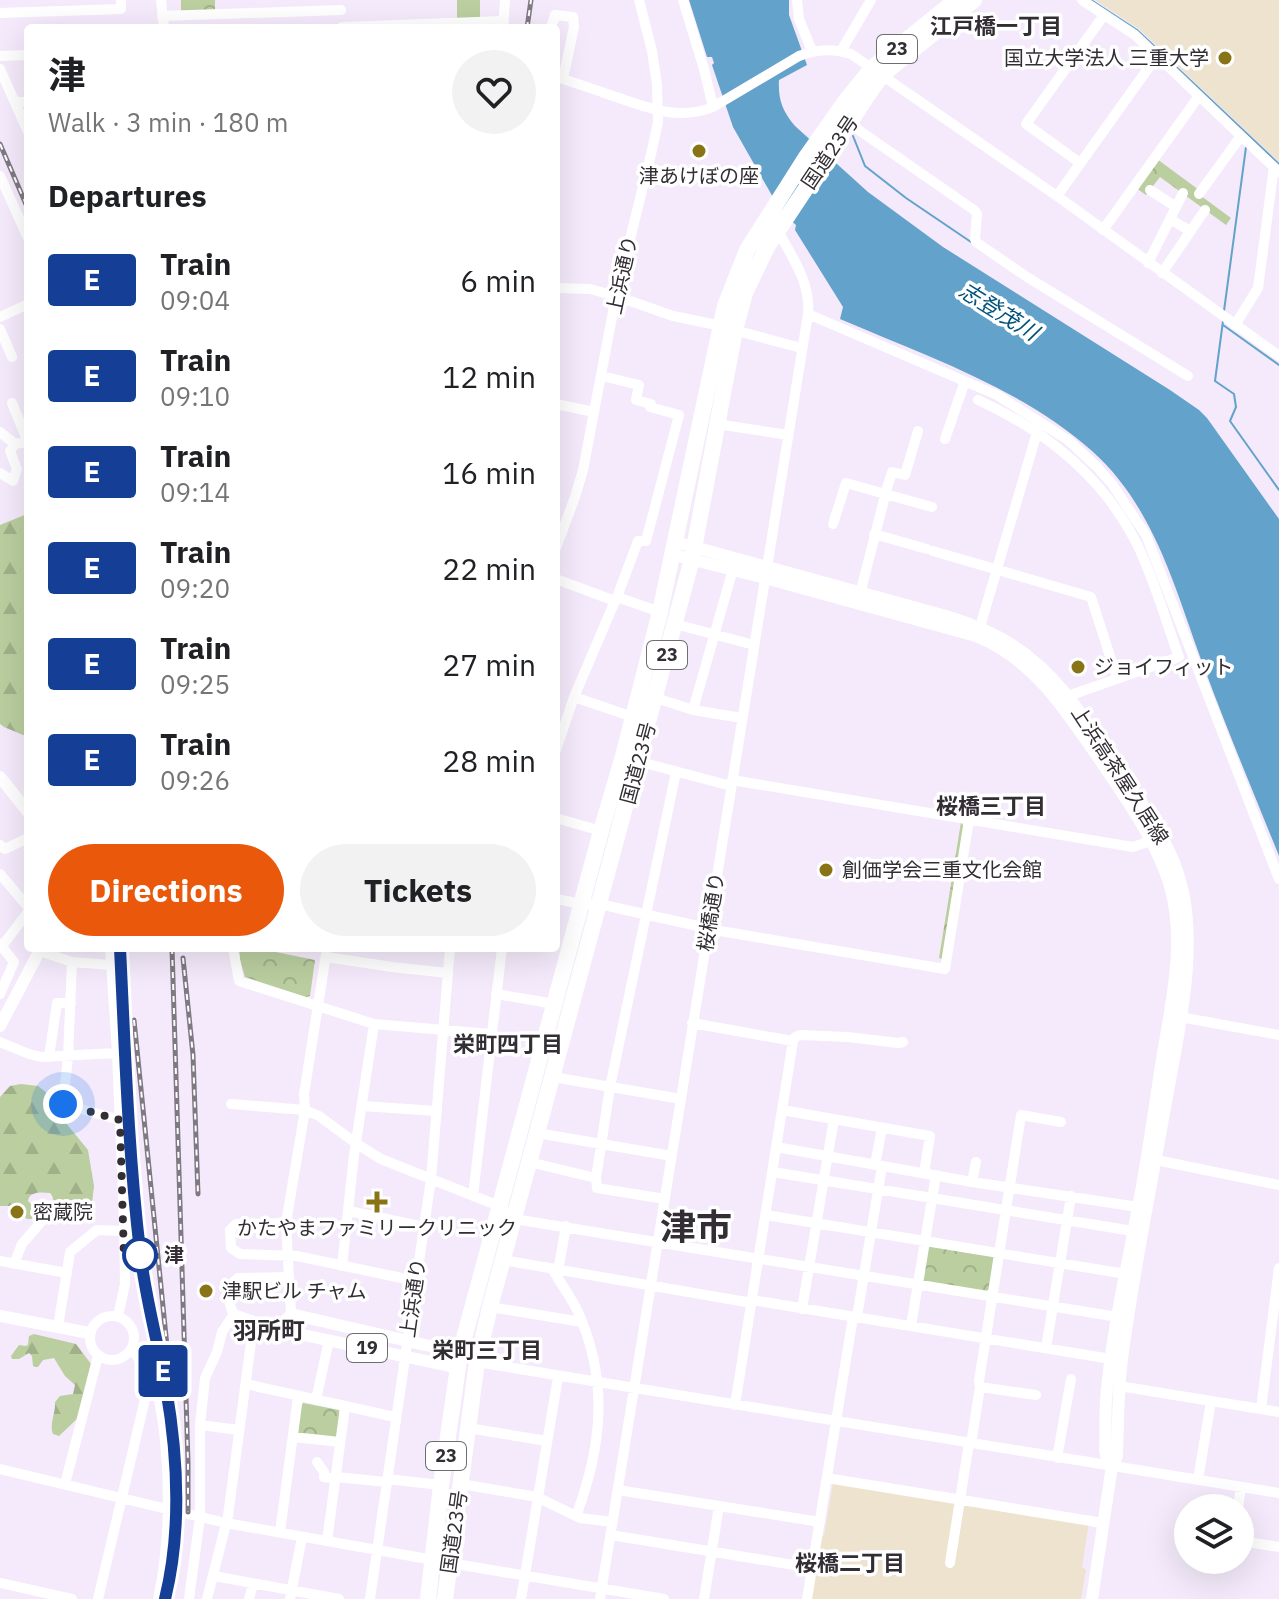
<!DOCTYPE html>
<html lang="en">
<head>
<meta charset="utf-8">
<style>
  :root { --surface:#fff; --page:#f2f2f2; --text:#202124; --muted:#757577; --accent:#ea580c }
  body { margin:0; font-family:"IBM Plex Sans","Noto Sans JP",sans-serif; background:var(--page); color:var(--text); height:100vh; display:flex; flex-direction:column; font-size:30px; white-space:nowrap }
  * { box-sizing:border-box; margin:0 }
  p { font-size:26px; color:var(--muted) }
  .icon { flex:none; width:44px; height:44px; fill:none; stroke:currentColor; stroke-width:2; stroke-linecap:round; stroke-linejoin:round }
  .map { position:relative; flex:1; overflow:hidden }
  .side { position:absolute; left:24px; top:24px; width:536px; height:928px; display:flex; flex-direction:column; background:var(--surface); border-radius:8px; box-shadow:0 8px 32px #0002 }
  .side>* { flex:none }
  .badge { padding:0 16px; border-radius:6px; font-size:28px; line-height:52px }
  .controls { position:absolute; left:1174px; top:1494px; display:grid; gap:16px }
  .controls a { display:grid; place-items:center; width:80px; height:80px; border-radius:50%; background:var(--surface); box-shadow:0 8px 32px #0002; font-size:40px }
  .you { position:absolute; width:40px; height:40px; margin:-20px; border:6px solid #fff; border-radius:50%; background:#1a73e8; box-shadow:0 0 0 12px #1a73e833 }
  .map>.badge { position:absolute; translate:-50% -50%; box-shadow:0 0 0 4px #fff }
  h2 { padding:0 24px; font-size:30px; line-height:72px }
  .round { display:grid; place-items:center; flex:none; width:84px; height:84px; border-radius:42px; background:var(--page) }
  .headline { display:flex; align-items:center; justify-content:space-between; height:136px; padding:0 24px }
  h1 { font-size:38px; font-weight:700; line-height:60px }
  .primary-button { display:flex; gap:16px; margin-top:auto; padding:16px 24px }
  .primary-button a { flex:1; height:92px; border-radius:48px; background:var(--accent); color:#fff; font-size:32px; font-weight:700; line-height:92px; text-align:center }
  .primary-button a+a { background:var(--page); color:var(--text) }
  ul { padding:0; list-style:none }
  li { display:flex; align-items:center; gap:24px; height:96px; padding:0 24px }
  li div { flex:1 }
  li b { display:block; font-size:30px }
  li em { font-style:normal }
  li .badge { min-width:88px; font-weight:700; text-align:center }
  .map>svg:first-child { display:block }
  .education { fill:#eee3ce }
  .forest { fill:url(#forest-firs) }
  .park { fill:url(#park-crowns) }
  .water { fill:#63a2ca }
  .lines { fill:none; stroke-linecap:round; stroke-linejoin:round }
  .stream { stroke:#63a2ca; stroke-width:2 }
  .minor { stroke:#fff; stroke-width:10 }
  .major { stroke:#fff; stroke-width:12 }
  .highway { stroke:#fff; stroke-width:16 }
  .rail-casing { stroke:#7f7983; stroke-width:5 }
  .rail { stroke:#fff; stroke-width:2; stroke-dasharray:6; stroke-linecap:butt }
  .line-casing { stroke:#fff; stroke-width:18 }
  .line { stroke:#153f97; stroke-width:12 }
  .walk { stroke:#322e34; stroke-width:8; stroke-dasharray:0 14.4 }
  .poi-dot { fill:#887417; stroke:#fff; stroke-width:3 }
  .stop-dot { fill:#fff; stroke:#153f97; stroke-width:4 }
  .labels { text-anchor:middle; stroke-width:7; stroke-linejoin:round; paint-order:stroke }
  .shield { fill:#fff; stroke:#706d71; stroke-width:2 }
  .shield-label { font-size:18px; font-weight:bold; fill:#322e34 }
  .poi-label { font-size:20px; fill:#322e34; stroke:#fff; text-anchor:start }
  .street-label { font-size:20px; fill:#322e34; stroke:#fff }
  .stop-label { font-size:20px; font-weight:bold; fill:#322e34; stroke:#fff; text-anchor:start }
  .neighbourhood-label { font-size:22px; font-weight:bold; fill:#322e34; stroke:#fff }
  .water-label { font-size:22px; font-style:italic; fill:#00537b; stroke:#fff }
  .quarter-label { font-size:24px; font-weight:bold; fill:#322e34; stroke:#fff }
  .town-label { font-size:36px; font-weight:bold; fill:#322e34; stroke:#fff }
</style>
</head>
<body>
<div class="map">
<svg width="1279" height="1599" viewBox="0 0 1279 1599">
  <defs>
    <pattern id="forest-firs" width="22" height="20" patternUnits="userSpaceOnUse" patternTransform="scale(2)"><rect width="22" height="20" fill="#bace9f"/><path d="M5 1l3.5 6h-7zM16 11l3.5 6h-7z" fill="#a0b18a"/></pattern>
    <pattern id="park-crowns" width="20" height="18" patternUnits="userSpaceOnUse" patternTransform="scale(2)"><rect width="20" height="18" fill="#bace9f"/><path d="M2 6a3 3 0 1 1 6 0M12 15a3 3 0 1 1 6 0" fill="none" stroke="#a0b18a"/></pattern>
  </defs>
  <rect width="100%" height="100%" fill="#f4eafb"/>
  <path class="education" d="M1095,0H1279V162L1139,29Z
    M833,1483L954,1502L963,1506L965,1504L1089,1523L1082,1567L1086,1570L1081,1599H810L821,1537L824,1535Z"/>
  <path class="forest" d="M27,514L28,516V737L4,727L0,724V525Z
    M21,1084L38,1086L47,1093L52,1106L88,1150L94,1186L92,1203C79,1212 63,1224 49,1213C52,1205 56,1199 50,1193C42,1192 29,1191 28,1201L40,1213L31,1219H27L14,1206H0V1097L10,1086Z
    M34,1334L76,1344L91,1364L78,1418L59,1436L53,1434C49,1425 56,1412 55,1402L60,1396L73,1394L75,1385L65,1376L54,1358L43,1360L38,1367H35L33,1366L32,1356L29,1353L19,1359H12L11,1356L19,1345L25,1346L28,1345L29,1336Z"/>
  <path class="park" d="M181,0H215V10L181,11Z
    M457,0H480V19L457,20Z
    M1157,159L1199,190L1197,193L1231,218L1226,225L1160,177L1146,195L1136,188Z
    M961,822L964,827L942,959L939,958Z
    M239,948H256L315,960L310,996L306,997L245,977L240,960Z
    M927,1245L992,1255L994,1258L989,1289L985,1292L921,1281Z
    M303,1403L339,1410L340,1414L338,1438L299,1435L297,1432L301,1406Z"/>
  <path class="water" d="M689,0H789V15L807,65L779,80C778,99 782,111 795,126L868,192L943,247L1170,390L1199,410L1207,418L1279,519V856C1254,794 1228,732 1205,670C1176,593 1156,508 1092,451C1021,388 926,356 840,319L843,307L795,230L796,225L782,213L733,127L712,65L714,63L712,57H707Z"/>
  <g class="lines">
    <path class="stream" d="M1091,0L1137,30L1279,164
      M853,136L865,166L906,198L971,242
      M1224,311L1246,147
      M1223,321L1215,381L1234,394L1236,407L1230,421L1279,490
      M1223,325L1279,365"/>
    <path class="minor" d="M161,0L164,28
      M683,0L704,69L713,107
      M797,0L799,19L812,51
      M1082,0L1135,35L1279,172
      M0,13L121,9V0
      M162,16L341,10
      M342,27L504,21
      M503,28L505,0
      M551,28L555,15L573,17L574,27L563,79
      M841,51L871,0
      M0,56L28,55
      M0,69L28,132
      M556,77C576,83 596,90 616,97C648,108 679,121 713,107L799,56C817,49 833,48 851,54L1057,196L1279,356
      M15,102H28
      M850,124L974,210L977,214L975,239L976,242L1027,277L1188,376
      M1080,163L1026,124L1104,15
      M0,176L28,238
      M1150,190L1176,207
      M1199,194L1241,136
      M1057,196L1157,56
      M1170,219L1190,231
      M1103,230L1199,96
      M1148,263L1183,193
      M1162,273L1205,210
      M556,288L590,289L616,296L673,316L712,324L801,348
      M808,314L997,395L1068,440L1097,467L1112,484L1146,535L1279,879
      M0,317L28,304
      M1235,325L1258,288L1274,167
      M0,329L12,357
      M602,376L639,385L636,400L651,404L650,407L679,415L646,541H638L617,597
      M978,400C1044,430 1102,476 1136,542C1154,578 1165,619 1179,657L1068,696
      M556,404L594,412
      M717,424L788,435
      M0,432L15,444
      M945,439L965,381
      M0,473L13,481L17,469L10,451L15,444L28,442L12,403
      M833,524L846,483L932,507
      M874,534L927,549
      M556,548L575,497L583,470L616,296L652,150L658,122L657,85L652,51L639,0
      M933,551L1091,597L1117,678
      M556,579L615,601L617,597L660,612
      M859,598L887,488L892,472L905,475L918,431
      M675,624L754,645
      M980,627L1038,429
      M574,697L633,717
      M656,698L693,710L742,718
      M693,710L733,569
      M556,750L574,697L615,601
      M633,760L731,786
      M732,780L1133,847L1150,841
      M556,818L601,831
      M0,845L5,849L28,838
      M0,874L28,907
      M556,899L582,904H599L720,931L945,969L969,820
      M0,944L14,962L0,994
      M2,946L28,912
      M110,948L117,1053L124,1223L125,1284L118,1316
      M233,948L239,981L374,1024L491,1034
      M40,951L72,962L110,965
      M326,957L392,967L448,973
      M72,962L68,1057L63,1104L120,1120
      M496,994L555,1004
      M1180,1017L1279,1035
      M692,1023L793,1041L795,1037L801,1035L848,1037L898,1043L903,1042
      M0,1042L29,1054L41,1057L117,1053
      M49,1057L57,1003H71
      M553,1077L681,1099
      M231,1104L305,1110L319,1116L357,1144L381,1159L499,1206L514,1219L1118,1317
      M362,1106L437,1111
      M782,1110L930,1136L924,1173
      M537,1133L672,1156
      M776,1147L972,1182L1138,1207
      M1156,1160L1279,1185
      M529,1162L596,1178
      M875,1165L882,1128
      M773,1172L1133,1231
      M972,1182L976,1162
      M473,1196L502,948
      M665,1199L597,1188L596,1178L610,1087L676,772
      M349,1211L424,1227
      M766,1215L1126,1274
      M286,1223L236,1224L230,1230L231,1248L240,1254L297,1256L416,1281
      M503,1260L752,1303
      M0,1261L67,1273
      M14,1264L22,1244L41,1222
      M342,1266L354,1155L374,1024
      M553,1270C561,1284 571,1297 578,1312C609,1381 602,1447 576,1516
      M558,1271L566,1226
      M289,1277L238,1278C227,1286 227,1303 234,1314L275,1329L291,1314L286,1223L305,1110L304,1094L327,948
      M752,1300L1111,1359
      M490,1307L582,1322
      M802,1309L834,1119
      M90 1338a22 22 0 1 1 44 0a22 22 0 1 1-44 0Z
      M857,1317L882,1166
      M911,1326L936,1175
      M58,1327L70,1252L97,1230L124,1231
      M1046,1348L1071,1196
      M473,1360L477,1362L635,1388L1279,1493
      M150,1378C160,1395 161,1412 164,1431C170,1487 170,1544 158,1599
      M246,1384L395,1417
      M1119,1386L1279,1412
      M980,1387L1036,1395
      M316,1400L329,1340
      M735,1405L793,1041
      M1261,1409L1279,1268
      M200,1425L239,1430
      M468,1428L547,1441
      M293,1437L340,1442
      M971,1444L980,1387L979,1381L1021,1115L1061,1122
      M1057,1458L1071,1379
      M317,1462L324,1472V1477L332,1478
      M0,1469L226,1523L450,1563L664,1599
      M336,1477L386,1482
      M827,1478L1103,1523
      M387,1479L441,1485
      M1198,1480L1211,1401
      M65,1484L98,1356
      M461,1484L537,1497L580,1518L613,1522
      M618,1490L820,1522
      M1238,1508L1241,1487
      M280,1532L298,1397
      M611,1535L812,1568
      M327,1541L345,1407
      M1240,1541L1279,1547
      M950,1563L969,1443
      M214,1576L339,1599
      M0,1583L72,1599
      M98,1599L150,1378L132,1348
      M189,1599L200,1517V1425L205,1378L217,1352L222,1332L234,1314
      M207,1599L228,1516L252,1335V1320
      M249,1599L253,1584
      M290,1599L302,1537
      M370,1599L431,1179L450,948
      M521,1599L558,1377
      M600,1599L808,314C811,283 792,257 778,231
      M704,1599L719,1506
      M807,1599L853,1317"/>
    <path class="major" d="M676,542L946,616C998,632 1030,651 1066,694C1079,709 1089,728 1100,744C1128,784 1167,833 1180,880C1200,948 1177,1038 1165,1108C1150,1191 1133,1275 1122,1359C1118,1391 1118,1424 1117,1456L1112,1466L1092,1599
      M674,555L765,578L976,636C1031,658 1063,706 1095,753C1122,792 1159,844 1171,890C1186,947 1170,1008 1161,1065C1154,1113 1147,1161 1138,1208C1126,1272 1111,1336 1106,1400C1105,1416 1106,1432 1105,1449L1106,1456L1112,1466
      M0,777L28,812
      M0,1026L41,948
      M291,1314L460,1353
      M0,1316L89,1333
      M275,1329L459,1368"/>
    <path class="highway" d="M428,1599L441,1485L460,1353L601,831L623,756L660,612L725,306L747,250L806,157L844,103L872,68L956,0
      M445,1599L477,1362L490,1307L692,559L735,330L745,293L767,247L872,89L882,75L974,0"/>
    <defs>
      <path id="rail" d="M527,28L531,0
        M0,144L28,209
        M120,948C125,1049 128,1150 140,1251C145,1297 158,1342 166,1388C178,1457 182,1530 165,1599
        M172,948L188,1462V1512
        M183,958L193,1055L198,1194
        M134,1020L167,1346"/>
    </defs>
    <use href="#rail" class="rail-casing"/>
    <use href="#rail" class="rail"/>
  </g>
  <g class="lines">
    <defs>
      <path id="line" d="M120,948C125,1049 128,1150 140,1251C145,1297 158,1342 166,1388C178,1457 182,1530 165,1599"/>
    </defs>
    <use href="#line" class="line-casing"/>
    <use href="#line" class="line"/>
    <path class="walk" d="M63,1104L120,1120L124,1259L140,1255"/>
  </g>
  <g class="poi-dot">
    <circle cx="1225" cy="58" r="8"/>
    <circle cx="699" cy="151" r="8"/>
    <circle cx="1078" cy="667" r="8"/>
    <circle cx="826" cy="870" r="8"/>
    <path d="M373 1190h8v8h8v8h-8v8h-8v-8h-8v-8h8z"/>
    <circle cx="17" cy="1212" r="8"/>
    <circle cx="206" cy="1291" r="8"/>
  </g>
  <circle class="stop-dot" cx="140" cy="1255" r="16"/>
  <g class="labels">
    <g class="shield">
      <rect x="877" y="35" width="40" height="28" rx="6"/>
      <rect x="647" y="641" width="40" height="28" rx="6"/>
      <rect x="347" y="1334" width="40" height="28" rx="6"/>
      <rect x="426" y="1442" width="40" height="28" rx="6"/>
    </g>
    <g class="shield-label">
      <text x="897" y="55">23</text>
      <text x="667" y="661">23</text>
      <text x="367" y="1354">19</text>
      <text x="446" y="1462">23</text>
    </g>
    <g class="poi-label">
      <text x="1209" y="65" text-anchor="end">国立大学法人 三重大学</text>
      <text x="699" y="183" text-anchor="middle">津あけぼの座</text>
      <text x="1094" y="674">ジョイフィット</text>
      <text x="842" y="877">創価学会三重文化会館</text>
      <text x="33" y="1219">密蔵院</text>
      <text x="377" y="1235" text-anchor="middle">かたやまファミリークリニック</text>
      <text x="222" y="1298">津駅ビル チャム</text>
    </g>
    <g class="street-label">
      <text transform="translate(830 152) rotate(-56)" y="7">国道23号</text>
      <text transform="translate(622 275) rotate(-78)" y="7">上浜通り</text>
      <text transform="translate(638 763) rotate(-75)" y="7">国道23号</text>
      <text transform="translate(1120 775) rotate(57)" y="7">上浜高茶屋久居線</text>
      <text transform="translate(711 912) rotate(-81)" y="7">桜橋通り</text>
      <text transform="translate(413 1298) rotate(-82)" y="7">上浜通り</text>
      <text transform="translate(454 1532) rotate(-82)" y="7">国道23号</text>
    </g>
    <g class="stop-label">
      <text x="164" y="1262">津</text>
    </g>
    <g class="neighbourhood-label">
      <text x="996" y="34">江戸橋一丁目</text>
      <text x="991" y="814">桜橋三丁目</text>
      <text x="508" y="1052">栄町四丁目</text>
      <text x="487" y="1358">栄町三丁目</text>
      <text x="850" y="1571">桜橋二丁目</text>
    </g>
    <g class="water-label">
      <text transform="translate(999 311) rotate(32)" y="8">志登茂川</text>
    </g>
    <g class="quarter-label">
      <text x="269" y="1339">羽所町</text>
    </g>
    <g class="town-label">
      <text x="696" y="1240">津市</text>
    </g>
  </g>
</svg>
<div class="controls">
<a><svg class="icon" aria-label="layers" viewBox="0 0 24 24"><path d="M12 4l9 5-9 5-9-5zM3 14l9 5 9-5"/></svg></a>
</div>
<div class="you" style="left:63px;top:1104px"></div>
<b class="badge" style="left:163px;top:1371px;background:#153f97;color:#fff">E</b>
<section class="side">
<div class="headline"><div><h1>津</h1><p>Walk · 3 min · 180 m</p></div><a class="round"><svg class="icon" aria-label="heart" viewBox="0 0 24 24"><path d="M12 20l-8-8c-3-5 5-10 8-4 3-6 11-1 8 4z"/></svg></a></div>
<h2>Departures</h2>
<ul>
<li><span class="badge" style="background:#153f97;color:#fff">E</span><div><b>Train</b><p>09:04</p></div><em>6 min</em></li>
<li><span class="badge" style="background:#153f97;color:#fff">E</span><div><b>Train</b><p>09:10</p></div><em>12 min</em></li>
<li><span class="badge" style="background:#153f97;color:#fff">E</span><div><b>Train</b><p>09:14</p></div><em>16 min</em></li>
<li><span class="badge" style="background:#153f97;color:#fff">E</span><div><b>Train</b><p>09:20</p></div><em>22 min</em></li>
<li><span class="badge" style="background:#153f97;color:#fff">E</span><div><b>Train</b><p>09:25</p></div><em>27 min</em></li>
<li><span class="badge" style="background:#153f97;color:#fff">E</span><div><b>Train</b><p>09:26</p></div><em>28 min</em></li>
</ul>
<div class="primary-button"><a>Directions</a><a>Tickets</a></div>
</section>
</div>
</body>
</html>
